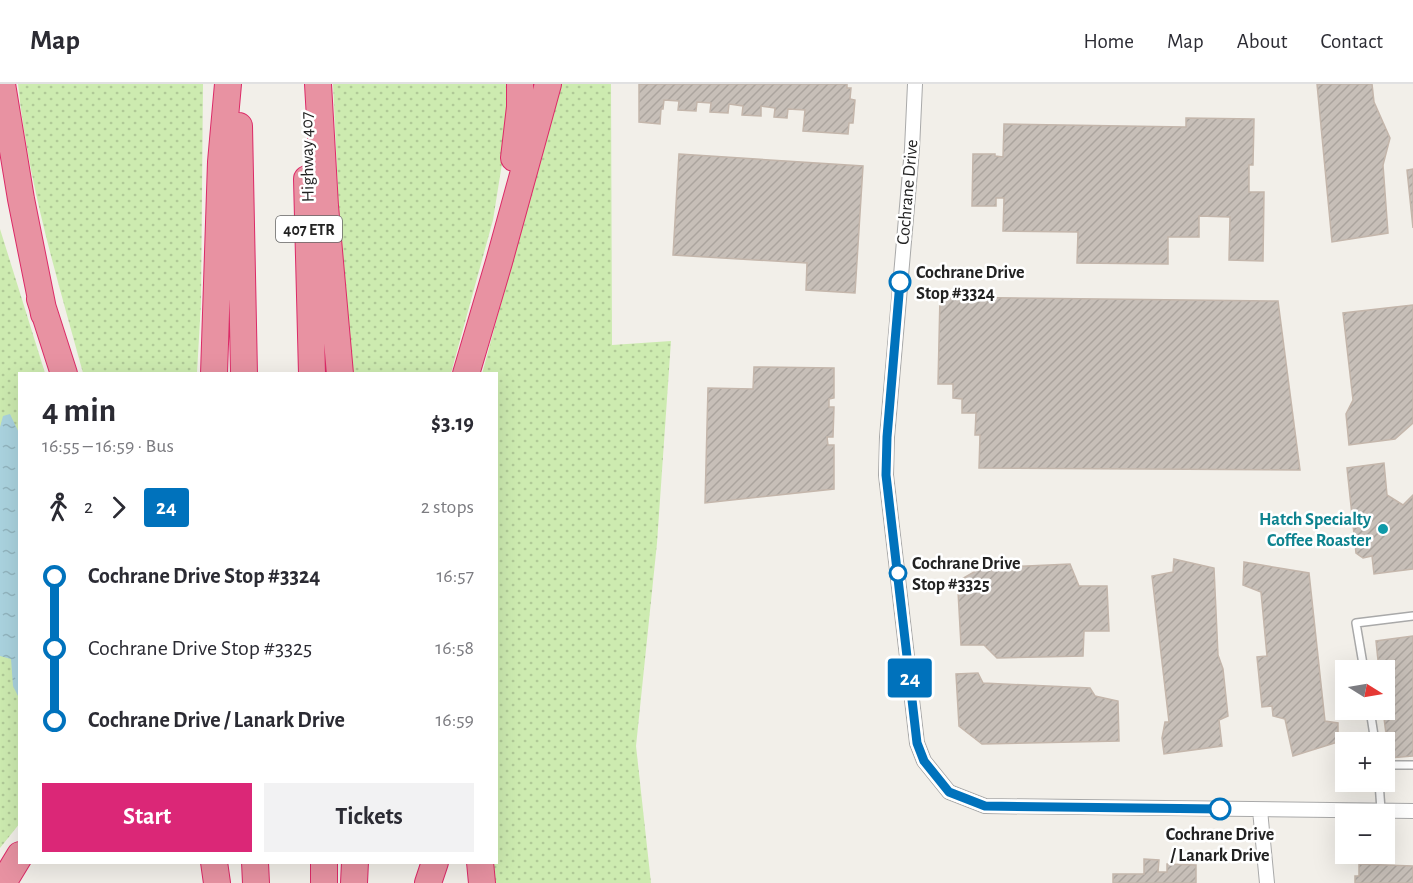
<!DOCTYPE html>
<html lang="en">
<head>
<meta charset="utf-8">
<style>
  :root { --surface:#fff; --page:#f2f2f3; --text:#2b2b33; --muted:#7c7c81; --line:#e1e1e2; --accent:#db2777 }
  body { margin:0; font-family:"Alegreya Sans",sans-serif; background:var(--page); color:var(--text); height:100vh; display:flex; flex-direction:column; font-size:22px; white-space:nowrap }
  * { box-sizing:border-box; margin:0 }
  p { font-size:20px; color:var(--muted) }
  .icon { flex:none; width:33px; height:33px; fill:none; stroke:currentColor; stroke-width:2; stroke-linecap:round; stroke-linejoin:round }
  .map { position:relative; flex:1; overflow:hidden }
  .details { position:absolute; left:18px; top:288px; width:480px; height:492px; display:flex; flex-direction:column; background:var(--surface); border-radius:0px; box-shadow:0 6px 24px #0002 }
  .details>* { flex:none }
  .badge { padding:0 12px; border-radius:4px; font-size:21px; line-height:39px }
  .needle { width:39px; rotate:101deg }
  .tools { position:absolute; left:1335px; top:576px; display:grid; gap:12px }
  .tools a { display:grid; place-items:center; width:60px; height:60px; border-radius:0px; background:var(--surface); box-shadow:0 6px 24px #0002; font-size:30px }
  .map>.badge { position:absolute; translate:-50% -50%; box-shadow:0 0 0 3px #fff }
  .legs { display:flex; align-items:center; gap:9px; height:66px; padding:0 24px; font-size:20px }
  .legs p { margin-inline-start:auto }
  .headline { display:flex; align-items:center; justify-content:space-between; height:102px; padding:0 24px }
  h1 { font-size:33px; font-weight:700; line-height:45px }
  .primary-button { display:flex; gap:12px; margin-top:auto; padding:12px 24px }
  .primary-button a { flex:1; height:69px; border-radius:0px; background:var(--accent); color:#fff; font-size:24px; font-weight:700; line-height:69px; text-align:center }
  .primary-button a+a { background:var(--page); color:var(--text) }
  ul { padding:0 24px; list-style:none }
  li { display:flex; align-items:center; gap:21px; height:72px; font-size:22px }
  li i { display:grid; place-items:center; width:9px; height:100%; margin:0 8px; background:currentColor }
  li i::after { content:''; width:15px; height:15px; margin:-8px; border:4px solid; border-radius:50%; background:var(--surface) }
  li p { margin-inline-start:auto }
  li:first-child i { background:linear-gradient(#0000 50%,currentColor 0) }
  li:last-child i { background:linear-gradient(currentColor 50%,#0000 0) }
  header { display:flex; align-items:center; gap:36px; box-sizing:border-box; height:84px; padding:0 30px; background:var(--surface); border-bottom:2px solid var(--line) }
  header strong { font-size:28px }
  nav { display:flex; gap:33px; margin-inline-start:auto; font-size:21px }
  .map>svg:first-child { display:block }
  .grass { fill:url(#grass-dots) }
  .water { fill:url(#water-ripples) }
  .building { fill:url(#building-hatch); stroke:#c4b6ab; stroke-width:1.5 }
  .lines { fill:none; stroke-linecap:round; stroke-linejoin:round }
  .lane-casing { stroke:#a9a9a9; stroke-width:10 }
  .street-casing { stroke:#a9a9a9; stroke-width:16 }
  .highway-casing { stroke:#dc2a67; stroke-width:28 }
  .lane { stroke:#fff; stroke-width:7 }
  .street { stroke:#fff; stroke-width:14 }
  .highway { stroke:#e892a2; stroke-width:26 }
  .line-1-casing { stroke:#fff; stroke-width:14 }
  .line-1 { stroke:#0072bc; stroke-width:9 }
  .stop-1-dot { fill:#fff; stroke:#0072bc; stroke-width:3 }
  .culture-dot { fill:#0f9aa8; stroke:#fff; stroke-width:2 }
  .labels { text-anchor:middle; stroke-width:5; stroke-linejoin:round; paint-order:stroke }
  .shield { fill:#fff; stroke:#646464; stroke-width:1.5 }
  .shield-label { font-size:16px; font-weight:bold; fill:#222 }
  .street-label { font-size:18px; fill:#222; stroke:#fff }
  .stop-label { font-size:18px; font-weight:bold; fill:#222; stroke:#fff; text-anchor:start }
  .culture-label { font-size:18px; font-weight:bold; fill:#0d838f; stroke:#fff; text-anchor:end }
</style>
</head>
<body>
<header>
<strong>Map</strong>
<nav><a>Home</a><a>Map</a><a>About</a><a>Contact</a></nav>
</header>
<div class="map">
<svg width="1413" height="799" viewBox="0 0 1413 799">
  <defs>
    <pattern id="grass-dots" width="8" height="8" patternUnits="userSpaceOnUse" patternTransform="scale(1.5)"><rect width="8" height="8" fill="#cdebb0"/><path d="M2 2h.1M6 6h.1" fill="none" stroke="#b0c997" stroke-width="1.8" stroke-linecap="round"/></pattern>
    <pattern id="water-ripples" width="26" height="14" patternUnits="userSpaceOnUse" patternTransform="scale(1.5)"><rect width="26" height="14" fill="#aad3df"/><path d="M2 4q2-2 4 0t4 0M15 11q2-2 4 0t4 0" fill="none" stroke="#92b5bf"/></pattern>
    <pattern id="building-hatch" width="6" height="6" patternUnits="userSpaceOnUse" patternTransform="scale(1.5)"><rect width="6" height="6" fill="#c7bfb8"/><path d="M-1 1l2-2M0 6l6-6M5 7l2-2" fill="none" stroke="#aba49e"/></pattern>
  </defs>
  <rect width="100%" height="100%" fill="#f2efe9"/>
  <path class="grass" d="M18,0H203L201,218L197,289H83C57,194 28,99 18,0Z
    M333,0H509L511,23L493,136L451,289H354L351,283L342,192Z
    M560,0H611L612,261L671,257L657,459L636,662L651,799H493L491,779L496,778V290H482Z
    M0,145L45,289L20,290V739L0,764Z"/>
  <path class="water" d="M10,330L20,351L19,614L13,602L11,575L0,572V343L3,332Z"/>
  <path class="building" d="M639,0H847V4H851L850,15L855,16L853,39H849L848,50L803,47L805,26L788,25L787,34L774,33L775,24L761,22V32L742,31L743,22L729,20L728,29L710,28L711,19L697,18L696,27L678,26L679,17L664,16L663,25H661L660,40L639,38Z
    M1317,0H1372L1374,18L1390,54L1383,81L1388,149L1332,158Z
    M1186,34L1254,35L1253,81H1249V108H1264L1263,177L1229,176L1230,133L1199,132V153H1168V180L1077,179L1078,148L1003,147L1004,114H996V122H972L973,70H995V72L1003,73L1004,40L1186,43Z
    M679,70L863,82L855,209L806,206L807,179L673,171Z
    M1413,85V144L1407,86Z
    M940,213L1278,217L1300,386L979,384L980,351H975L976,329H962V315L953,314V300H938Z
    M1413,221V339L1395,355L1349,361L1346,330L1353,316L1343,229Z
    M754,283L834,284V314L829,315V323H834L833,353H827L828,361H834V405L705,419L708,304L753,305Z
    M1384,379L1387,411L1403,421L1413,411V485L1374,490L1372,472L1363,474L1356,469L1347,384Z
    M1174,475L1214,484L1218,571L1223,585L1228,632L1219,636L1222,662L1164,670L1162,654L1165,638H1169L1152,492L1173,488Z
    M1244,478L1309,489L1325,637L1338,639V658L1293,672L1285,635L1273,632L1272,622L1262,623L1257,573L1267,572L1261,508L1243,501Z
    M1070,480L1079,502H1107L1109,547H1084L1083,572L997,574L984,561H961L958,507L960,496L981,484Z
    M1413,552V672L1389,674L1383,626L1384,586H1379L1376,557Z
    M978,589L983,599L1090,604L1095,612L1118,617L1119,657L982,660L959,642L956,590Z
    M1144,775L1159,776L1158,788H1167V780L1196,781V799H1113V790H1144Z
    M1359,780L1413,782V799H1355V792H1359Z"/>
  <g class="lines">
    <defs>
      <path id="lane" d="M1364,586L1356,539L1413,532
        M1370,626L1375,658
        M1384,681H1413
        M1379,698L1381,726"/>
      <path id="street" d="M915,0L912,65L887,353L886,391L917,659L924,677L949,708L985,722L1413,727
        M1260,726L1267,799"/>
      <path id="highway" d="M2,0L21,115L44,230
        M318,0L325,122L340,290
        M239,42L244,290
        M514,74L520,23V0
        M307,95L312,290
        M40,215L64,290
        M214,290L221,78L228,0
        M466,290L499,178L548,0
        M214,778L217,799
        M255,778L256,799
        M324,778V799
        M480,778L482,799
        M3,799L20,771
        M354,799L355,778
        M428,799L435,778"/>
    </defs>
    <use href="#lane" class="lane-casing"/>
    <use href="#street" class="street-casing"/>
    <use href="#highway" class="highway-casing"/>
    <use href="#lane" class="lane"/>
    <use href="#street" class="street"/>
    <use href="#highway" class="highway"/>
  </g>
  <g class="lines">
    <defs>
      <path id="line-1" d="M900,198L887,353L886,391L917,659L924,677L949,708L985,722L1220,725"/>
    </defs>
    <use href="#line-1" class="line-1-casing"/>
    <use href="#line-1" class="line-1"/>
  </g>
  <g class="stop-1-dot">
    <circle cx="900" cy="198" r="10"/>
    <circle cx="898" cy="489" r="8"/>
    <circle cx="1220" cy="725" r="10"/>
  </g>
  <circle class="culture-dot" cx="1383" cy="445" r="6"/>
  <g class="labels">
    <rect class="shield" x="276" y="132" width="66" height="26" rx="4.5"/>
    <g class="shield-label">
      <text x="309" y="151">407 ETR</text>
    </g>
    <g class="street-label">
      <text transform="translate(307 73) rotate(-91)" y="6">Highway 407</text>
      <text transform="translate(907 108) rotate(-85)" y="6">Cochrane Drive</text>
    </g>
    <g class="stop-label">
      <text x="916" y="194">Cochrane Drive<tspan x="916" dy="21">Stop #3324</tspan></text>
      <text x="912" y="485">Cochrane Drive<tspan x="912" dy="21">Stop #3325</tspan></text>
      <text x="1220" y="756" text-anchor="middle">Cochrane Drive<tspan x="1220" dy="21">/ Lanark Drive</tspan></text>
    </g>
    <g class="culture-label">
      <text x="1371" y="441">Hatch Specialty<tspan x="1371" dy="21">Coffee Roaster</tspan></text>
    </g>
  </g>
</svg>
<div class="tools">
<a><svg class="needle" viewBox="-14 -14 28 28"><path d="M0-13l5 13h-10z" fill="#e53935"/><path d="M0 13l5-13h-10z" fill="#7c7c81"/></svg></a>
<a>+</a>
<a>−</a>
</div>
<b class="badge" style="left:910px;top:594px;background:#0072bc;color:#fff">24</b>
<section class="details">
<div class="headline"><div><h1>4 min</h1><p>16:55 – 16:59 · Bus</p></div><b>$3.19</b></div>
<div class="legs"><svg class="icon" aria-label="walk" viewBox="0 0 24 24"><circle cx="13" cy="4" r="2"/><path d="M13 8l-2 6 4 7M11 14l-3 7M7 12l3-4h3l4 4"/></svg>2<svg class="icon" aria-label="forward" viewBox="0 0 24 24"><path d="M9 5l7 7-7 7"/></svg><b class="badge" style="background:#0072bc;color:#fff">24</b><p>2 stops</p></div>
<ul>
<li><i style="color:#0072bc"></i><b>Cochrane Drive Stop #3324</b><p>16:57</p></li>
<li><i style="color:#0072bc"></i><span>Cochrane Drive Stop #3325</span><p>16:58</p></li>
<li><i style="color:#0072bc"></i><b>Cochrane Drive / Lanark Drive</b><p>16:59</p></li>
</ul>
<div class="primary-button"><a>Start</a><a>Tickets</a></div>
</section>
</div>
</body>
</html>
